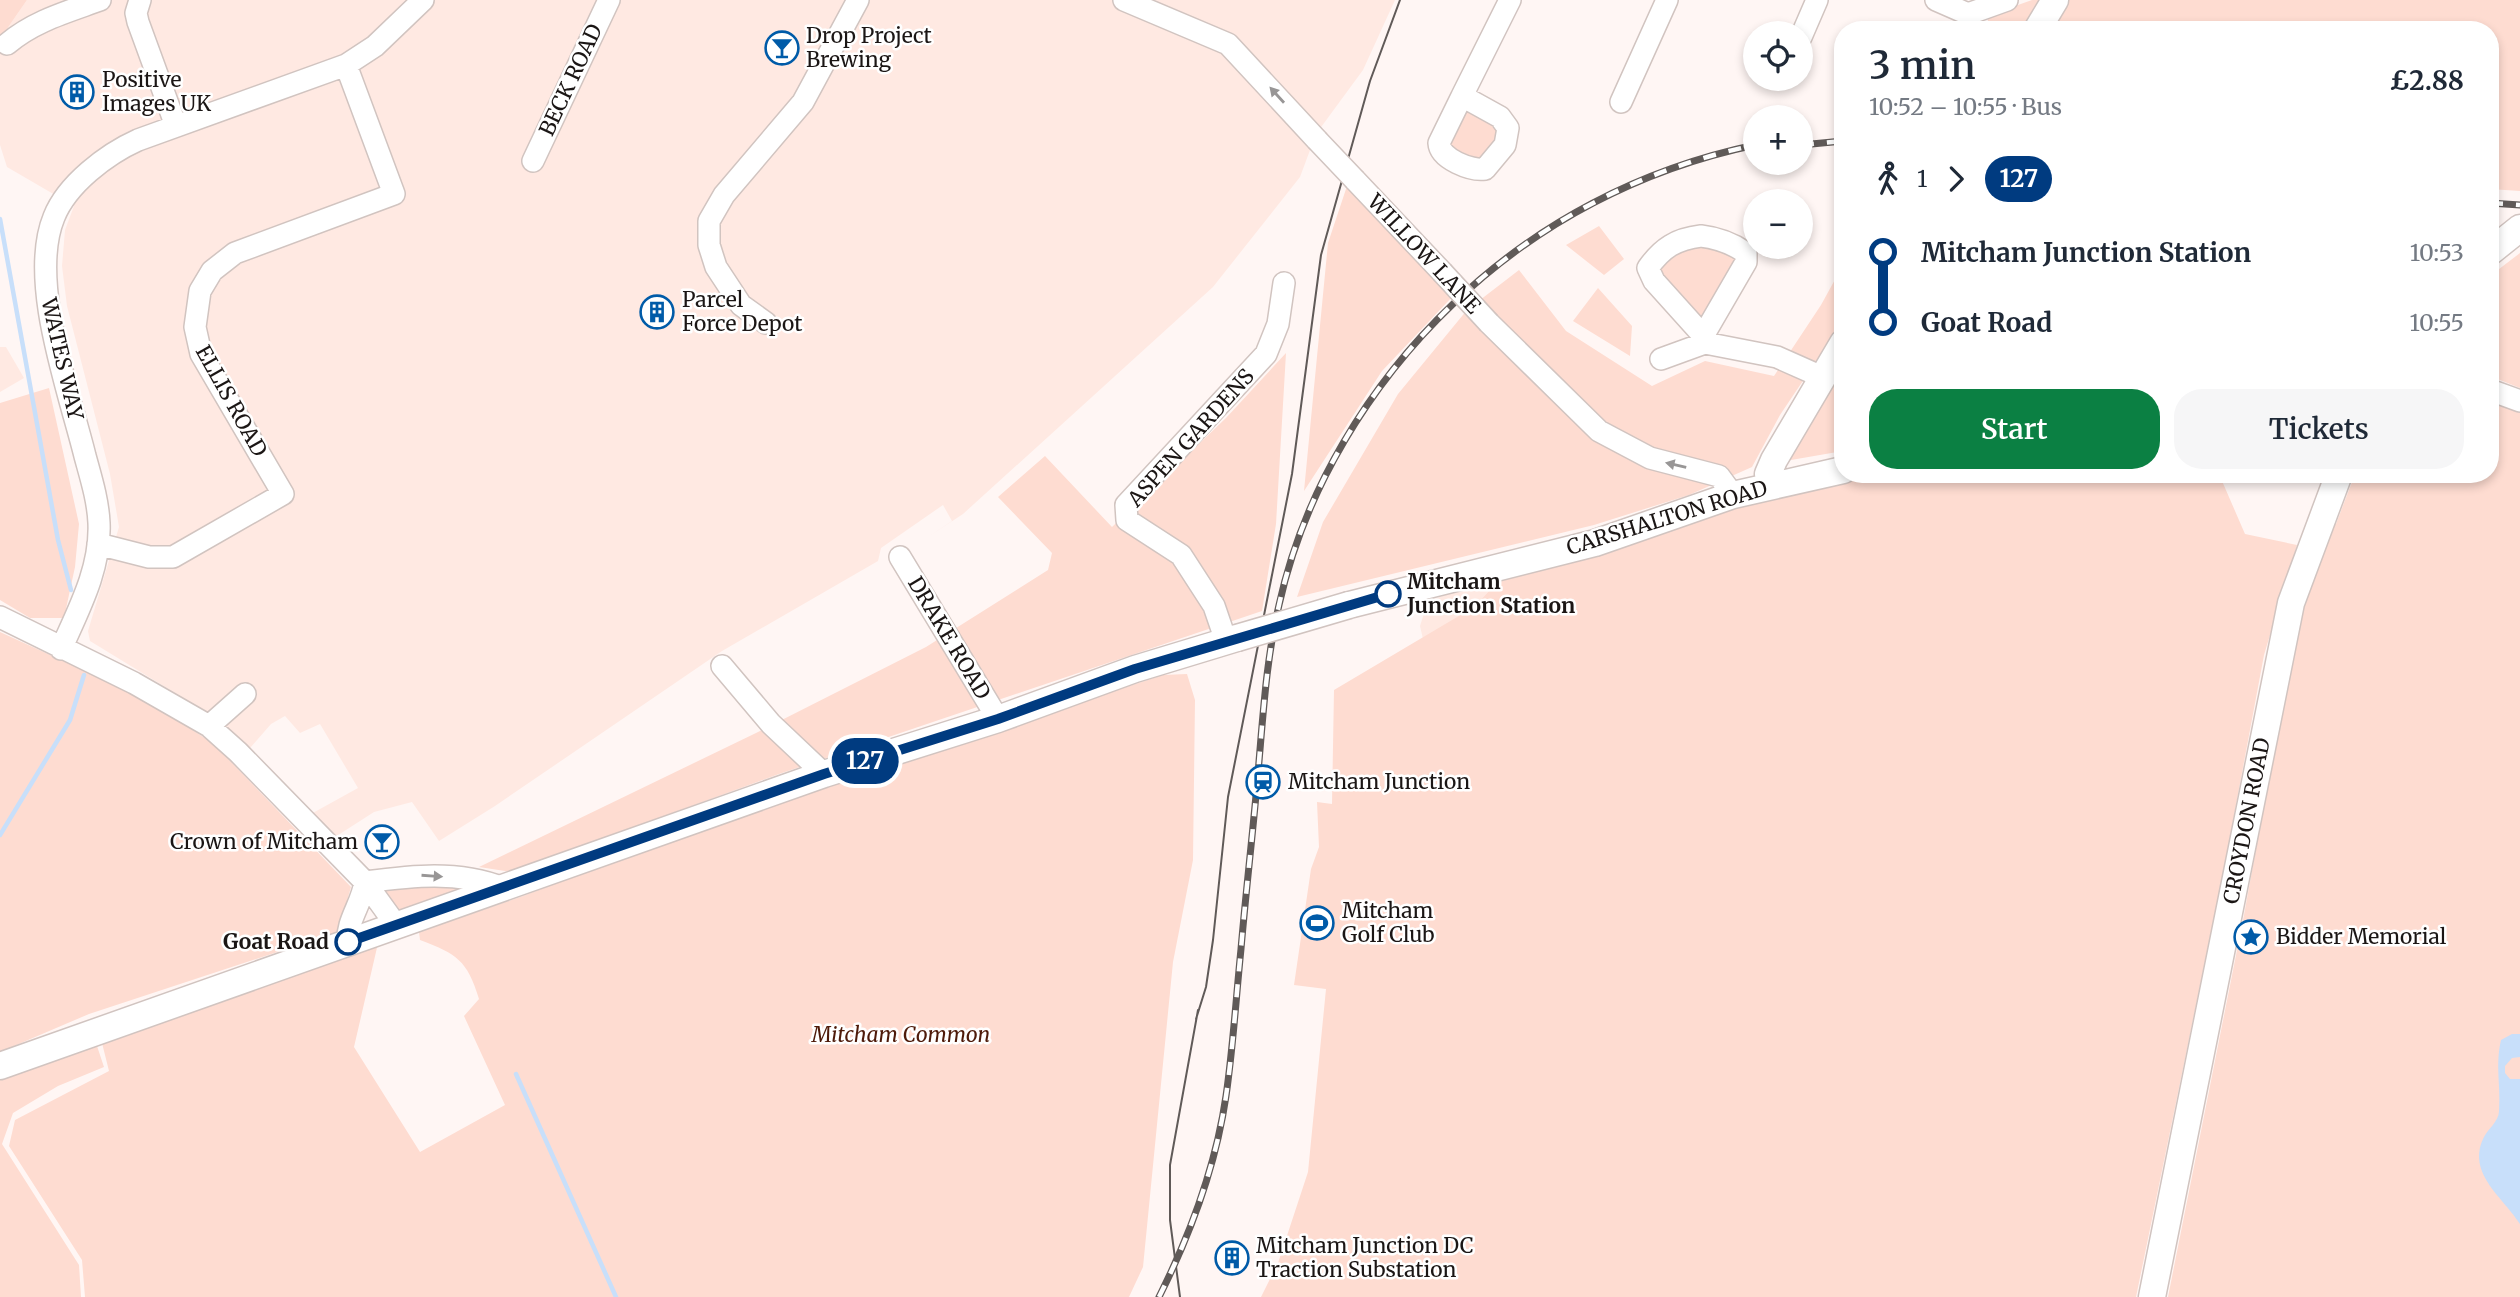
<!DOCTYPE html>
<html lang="en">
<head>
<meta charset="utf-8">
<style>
  :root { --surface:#fff; --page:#f6f6f7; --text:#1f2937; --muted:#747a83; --accent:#0b8043 }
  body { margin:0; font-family:Merriweather,serif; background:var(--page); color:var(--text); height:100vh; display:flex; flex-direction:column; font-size:26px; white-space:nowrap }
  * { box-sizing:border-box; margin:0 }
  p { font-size:23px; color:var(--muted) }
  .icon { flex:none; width:38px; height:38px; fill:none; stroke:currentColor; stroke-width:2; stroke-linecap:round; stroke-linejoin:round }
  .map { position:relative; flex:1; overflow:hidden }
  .side { position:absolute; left:1834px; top:21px; width:665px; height:462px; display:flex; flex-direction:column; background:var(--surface); border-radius:28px; box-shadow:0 4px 10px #0003 }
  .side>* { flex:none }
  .badge { padding:0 14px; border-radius:23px; font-size:24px; line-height:46px }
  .controls { position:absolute; left:1743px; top:21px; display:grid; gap:14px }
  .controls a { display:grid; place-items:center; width:70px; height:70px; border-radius:50%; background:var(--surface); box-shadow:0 4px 10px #0003; font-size:35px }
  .map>.badge { position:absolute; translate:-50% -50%; box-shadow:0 0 0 4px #fff }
  .legs { display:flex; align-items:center; gap:10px; height:77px; padding:0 35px; font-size:23px }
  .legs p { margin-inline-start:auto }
  .overview { display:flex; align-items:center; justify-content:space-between; height:119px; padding:0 35px }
  h1 { font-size:38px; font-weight:600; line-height:52px }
  .action { display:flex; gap:14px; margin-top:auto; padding:14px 35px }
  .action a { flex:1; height:80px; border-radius:28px; background:var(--accent); color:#fff; font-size:28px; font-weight:600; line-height:80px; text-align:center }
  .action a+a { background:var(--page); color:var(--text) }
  ul { padding:0 35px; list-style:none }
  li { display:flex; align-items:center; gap:24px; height:70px; font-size:26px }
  li i { display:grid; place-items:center; width:10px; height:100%; margin:0 9px; background:currentColor }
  li i::after { content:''; width:18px; height:18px; margin:-9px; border:5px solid; border-radius:50%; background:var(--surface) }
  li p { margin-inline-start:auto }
  li:first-child i { background:linear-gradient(#0000 50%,currentColor 0) }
  li:last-child i { background:linear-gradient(currentColor 50%,#0000 0) }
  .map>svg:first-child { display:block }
  .built { fill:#ffe9e2 }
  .green { fill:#fedcd1 }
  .water { fill:#c8dffa }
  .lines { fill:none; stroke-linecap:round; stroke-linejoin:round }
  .stream { stroke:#c8dffa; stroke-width:4.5 }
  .minor-casing { stroke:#d1c4c0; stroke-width:24 }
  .major-casing { stroke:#d1c4c0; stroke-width:29 }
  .minor { stroke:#fff; stroke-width:21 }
  .major { stroke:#fff; stroke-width:26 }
  .tram { stroke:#605a58; stroke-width:2 }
  .rail-casing { stroke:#605a58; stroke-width:7 }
  .rail { stroke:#fff; stroke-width:4.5; stroke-dasharray:13; stroke-linecap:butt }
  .minor-bridge-casing { stroke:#d1c4c0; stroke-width:24; stroke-linecap:butt }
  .major-bridge-casing { stroke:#d1c4c0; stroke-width:29; stroke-linecap:butt }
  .minor-bridge { stroke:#fff; stroke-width:21 }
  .major-bridge { stroke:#fff; stroke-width:26 }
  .oneway { fill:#989696 }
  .line-1-casing { stroke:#fff; stroke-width:16 }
  .line-1 { stroke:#003b80; stroke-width:10 }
  .stop-1-dot { fill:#fff; stroke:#003b80; stroke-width:3.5 }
  .labels { text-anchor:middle; stroke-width:5; stroke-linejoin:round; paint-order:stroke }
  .poi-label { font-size:21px; fill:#1b1615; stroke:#fff; text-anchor:start }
  .street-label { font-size:21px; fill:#1b1615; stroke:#fff }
  .stop-label { font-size:21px; font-weight:bold; fill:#1b1615; stroke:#fff; text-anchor:start }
  .park-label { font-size:21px; font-style:italic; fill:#4e1a09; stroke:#fff }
</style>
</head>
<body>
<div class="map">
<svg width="2520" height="1297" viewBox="0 0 2520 1297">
  <rect width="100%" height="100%" fill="#fff6f4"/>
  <path class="built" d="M27,0H1395L1363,70L1316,134L1300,177L1213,287L963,514L928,537L952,521L943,505L881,548L878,561L722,651L495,806L439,841L412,802L374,812L332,839L311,814L358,788L320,724L300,733L285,716L271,724L250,748L211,715L90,641L88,631L119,527L110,474L67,306L62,266L65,230L74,206L7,167L0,145V39Z
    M0,347H6L24,378L0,392Z
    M1503,576L1474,607L1423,639L1420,626L1428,601Z"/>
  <path class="green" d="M0,0H27L0,39Z
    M2032,0H2046L2028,30H1990L1987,16Z
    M2069,0H2520V191L2490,189V30H2049Z
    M1467,110L1498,126L1499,138L1481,161L1453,152L1448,140Z
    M1348,183L1453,296L1382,371L1304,491L1328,243Z
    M1599,226L1624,259L1604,275L1566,245Z
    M1674,239L1741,248L1705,329L1655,280Z
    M2520,253V388L2490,376V276Z
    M1843,265V321L1780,415L1752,467L1689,495L1594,525L1297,597L1323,522L1398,394L1467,310L1519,270L1566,331L1652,386L1705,361L1774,376L1821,305Z
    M1598,288L1632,326L1630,356L1573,321Z
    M1286,353L1276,524L1262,611L779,774L511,872L479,867L756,733L926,647L1048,570L1052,553L998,497L1045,456L1112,527L1226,418Z
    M1843,360V451L1791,460L1783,458Z
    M49,388L79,524L75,567L64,618H30L0,600V403Z
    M2490,401L2520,413V1297H2168L2244,915L2294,640L2329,524H2336L2355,474H2490Z
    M1860,474H2219L2245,534L2297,545L2264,655L2224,869L2136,1297H1261L1278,1263L1308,1172L1326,989L1294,985L1311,869L1319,847L1317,802L1332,804L1334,690L1474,607L1503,576L1762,493Z
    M0,632L142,697L214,744L351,887L338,932L89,1014L0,1052Z
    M1187,674L1195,700L1193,860L1173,962L1143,1267L1129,1297H85L82,1260L9,1146L15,1120L109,1071L102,1043L379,939L354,1047L420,1152L505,1105L464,1016L479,999C467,960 457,954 420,940L419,932L523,896L746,811L1163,675Z
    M457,883V890L396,913L381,893L388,886Z
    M97,1046L104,1067L58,1086L13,1113L2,1144L79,1265L81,1297H0V1078L63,1055Z"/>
  <path class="water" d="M2512,1034H2520V1057L2512,1058L2505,1066V1073L2510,1079H2520V1224C2504,1198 2467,1174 2483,1139C2487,1129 2499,1122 2499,1111C2501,1085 2495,1066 2501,1040Z"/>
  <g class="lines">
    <path class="stream" d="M0,219L58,540L71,590
      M0,835L70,720L84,675
      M516,1074L616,1297"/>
    <defs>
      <path id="minor" d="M140,0L136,13L138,22L176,126
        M1124,0L1228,44L1317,140
        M1936,0L1968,14L2007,0
        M1801,37L1817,0
        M7,44C34,21 67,12 100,0
        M1462,96L1500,117L1508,128L1505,145L1485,169C1471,171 1440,159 1439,143Z
        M1462,96L1510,0
        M1621,102L1667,0
        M533,161L609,0
        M1355,180L1442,272
        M1701,236C1718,238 1732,243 1746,253V262L1706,331H1699L1654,281L1648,268C1662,248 1676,239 1701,236Z
        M766,323L741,305L716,267L709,245V221L724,195L803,102L858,0
        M1489,323L1599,431L1650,458L1719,476L1733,495
        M1661,359L1705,343L1777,357L1822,377
        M2490,390L2520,401
        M98,544L149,557H173L283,494L201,354L195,327L200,291L212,271L235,253L394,194L346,65
        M900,557L998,719
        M0,617L134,683L209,726L238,752L365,882L396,925
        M1226,641L1214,606L1181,555L1127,520L1126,505L1266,354L1278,324L1284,283
        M61,649C79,609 101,568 99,523C98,500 91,478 85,456C69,391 28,280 54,217C67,184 107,154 138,140L346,65L375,46L423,0
        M722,666L771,724L824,774
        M209,726L245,694
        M365,882C411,876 458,870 503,888
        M348,943C346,921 362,904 365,882"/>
      <path id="major" d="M2037,30L2055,0
        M2490,252L2520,228
        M1770,485L1768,474L1774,460L1843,343
        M1349,605L1595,543L1733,495L1843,470
        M0,1066L824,774L998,719L1135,669L1237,638
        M2152,1297L2291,603L2339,474"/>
    </defs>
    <use href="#minor" class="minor-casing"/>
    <use href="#major" class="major-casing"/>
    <use href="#minor" class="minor"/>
    <use href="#major" class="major"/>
    <path class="tram" d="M1196,1019L1206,987L1213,940L1228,797L1292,474L1321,255L1370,81L1400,0
      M1180,1297L1170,1220V1165L1198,1010"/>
    <defs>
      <path id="rail" d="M1801,145L1843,141
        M2490,203L2520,205
        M1159,1297C1190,1235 1216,1165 1226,1096C1233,1048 1236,998 1241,949C1246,890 1253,832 1258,773C1263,717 1266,660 1279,605C1304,491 1369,384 1453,304C1537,223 1641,169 1755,145"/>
    </defs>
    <use href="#rail" class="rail-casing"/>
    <use href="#rail" class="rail"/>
    <defs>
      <path id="minor-bridge" d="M1317,140L1355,180
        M1442,272L1489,323"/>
      <path id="major-bridge" d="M1237,638L1349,605"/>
    </defs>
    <use href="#minor-bridge" class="minor-bridge-casing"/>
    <use href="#major-bridge" class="major-bridge-casing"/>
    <use href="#minor-bridge" class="minor-bridge"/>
    <use href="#major-bridge" class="major-bridge"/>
  </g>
  <defs><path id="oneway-solid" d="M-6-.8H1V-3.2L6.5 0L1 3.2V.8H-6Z" transform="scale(1.75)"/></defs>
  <g class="oneway">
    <use href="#oneway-solid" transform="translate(1277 95) rotate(-132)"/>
    <use href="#oneway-solid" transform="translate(1676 465) rotate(-167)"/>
    <use href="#oneway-solid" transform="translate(432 876) rotate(4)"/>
  </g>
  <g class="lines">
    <defs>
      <path id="line-1" d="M348,942L824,774L998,719L1135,669L1388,594"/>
    </defs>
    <use href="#line-1" class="line-1-casing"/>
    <use href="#line-1" class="line-1"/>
  </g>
  <defs>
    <symbol id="bar-ring" viewBox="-11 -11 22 22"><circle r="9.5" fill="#fff" stroke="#005ba8" stroke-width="1.5"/><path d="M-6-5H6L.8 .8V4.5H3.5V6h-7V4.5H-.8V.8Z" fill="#005ba8"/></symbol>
    <symbol id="building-ring" viewBox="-11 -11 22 22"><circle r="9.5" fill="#fff" stroke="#005ba8" stroke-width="1.5"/><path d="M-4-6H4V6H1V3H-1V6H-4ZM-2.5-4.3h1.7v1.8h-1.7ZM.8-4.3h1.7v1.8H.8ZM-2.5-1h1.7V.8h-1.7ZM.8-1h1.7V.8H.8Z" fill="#005ba8"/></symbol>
    <symbol id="station-ring" viewBox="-11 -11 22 22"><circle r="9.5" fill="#fff" stroke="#005ba8" stroke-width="1.5"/><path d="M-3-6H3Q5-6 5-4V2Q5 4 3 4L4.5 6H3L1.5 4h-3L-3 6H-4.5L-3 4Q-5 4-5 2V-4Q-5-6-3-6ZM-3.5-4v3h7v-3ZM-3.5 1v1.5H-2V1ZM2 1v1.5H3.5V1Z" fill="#005ba8"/></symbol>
    <symbol id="stadium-ring" viewBox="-11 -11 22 22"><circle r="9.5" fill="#fff" stroke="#005ba8" stroke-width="1.5"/><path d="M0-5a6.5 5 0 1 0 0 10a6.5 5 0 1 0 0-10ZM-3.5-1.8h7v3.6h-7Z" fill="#005ba8"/></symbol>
    <symbol id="sight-ring" viewBox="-11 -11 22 22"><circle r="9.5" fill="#fff" stroke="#005ba8" stroke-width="1.5"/><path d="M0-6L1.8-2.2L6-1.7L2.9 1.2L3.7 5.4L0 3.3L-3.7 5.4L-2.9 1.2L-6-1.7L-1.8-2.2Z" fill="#005ba8"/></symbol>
  </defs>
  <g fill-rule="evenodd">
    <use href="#bar-ring" x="763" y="29" width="38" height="38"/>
    <use href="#building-ring" x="58" y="73" width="38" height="38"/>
    <use href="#building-ring" x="638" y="293" width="38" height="38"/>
    <use href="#station-ring" x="1244" y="763" width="38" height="38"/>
    <use href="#bar-ring" x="363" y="823" width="38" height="38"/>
    <use href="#stadium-ring" x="1298" y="904" width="38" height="38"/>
    <use href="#sight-ring" x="2232" y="918" width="38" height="38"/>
    <use href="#building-ring" x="1213" y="1239" width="38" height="38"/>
  </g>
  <g class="stop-1-dot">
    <circle cx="1388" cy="594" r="12"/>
    <circle cx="348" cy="942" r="12"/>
  </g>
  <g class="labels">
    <g class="poi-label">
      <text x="806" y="43">Drop Project<tspan x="806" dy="24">Brewing</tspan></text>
      <text x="102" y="87">Positive<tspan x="102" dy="24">Images UK</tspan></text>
      <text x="682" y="307">Parcel<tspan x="682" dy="24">Force Depot</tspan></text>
      <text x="1288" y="789">Mitcham Junction</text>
      <text x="358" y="849" text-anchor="end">Crown of Mitcham</text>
      <text x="1342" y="918">Mitcham<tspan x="1342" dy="24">Golf Club</tspan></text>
      <text x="2276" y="944">Bidder Memorial</text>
      <text x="1256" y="1253">Mitcham Junction DC<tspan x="1256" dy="24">Traction Substation</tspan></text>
    </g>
    <g class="street-label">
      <text transform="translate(571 80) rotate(-65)" y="7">BECK ROAD</text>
      <text transform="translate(1424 254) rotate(47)" y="7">WILLOW LANE</text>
      <text transform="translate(62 359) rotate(77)" y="7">WATES WAY</text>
      <text transform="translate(231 401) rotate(61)" y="7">ELLIS ROAD</text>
      <text transform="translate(1191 438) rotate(-48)" y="7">ASPEN GARDENS</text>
      <text transform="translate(1667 518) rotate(-17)" y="7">CARSHALTON ROAD</text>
      <text transform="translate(949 638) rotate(59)" y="7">DRAKE ROAD</text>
      <text transform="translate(2247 821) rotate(-79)" y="7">CROYDON ROAD</text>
    </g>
    <g class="stop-label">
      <text x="1407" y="589">Mitcham<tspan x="1407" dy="24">Junction Station</tspan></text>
      <text x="329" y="949" text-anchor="end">Goat Road</text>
    </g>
    <g class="park-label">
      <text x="901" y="1042">Mitcham Common</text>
    </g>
  </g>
</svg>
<div class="controls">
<a><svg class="icon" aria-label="locate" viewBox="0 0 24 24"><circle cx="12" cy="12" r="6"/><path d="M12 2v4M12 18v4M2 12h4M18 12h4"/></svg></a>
<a>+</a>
<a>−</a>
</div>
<b class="badge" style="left:865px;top:761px;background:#003b80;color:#fff">127</b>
<section class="side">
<div class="overview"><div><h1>3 min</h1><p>10:52 – 10:55 · Bus</p></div><b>£2.88</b></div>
<div class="legs"><svg class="icon" aria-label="walk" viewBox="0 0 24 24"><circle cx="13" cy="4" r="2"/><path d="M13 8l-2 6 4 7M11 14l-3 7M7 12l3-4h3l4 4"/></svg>1<svg class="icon" aria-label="forward" viewBox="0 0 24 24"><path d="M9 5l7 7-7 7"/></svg><b class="badge" style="background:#003b80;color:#fff">127</b></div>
<ul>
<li><i style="color:#003b80"></i><b>Mitcham Junction Station</b><p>10:53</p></li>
<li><i style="color:#003b80"></i><b>Goat Road</b><p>10:55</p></li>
</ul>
<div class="action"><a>Start</a><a>Tickets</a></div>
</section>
</div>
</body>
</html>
